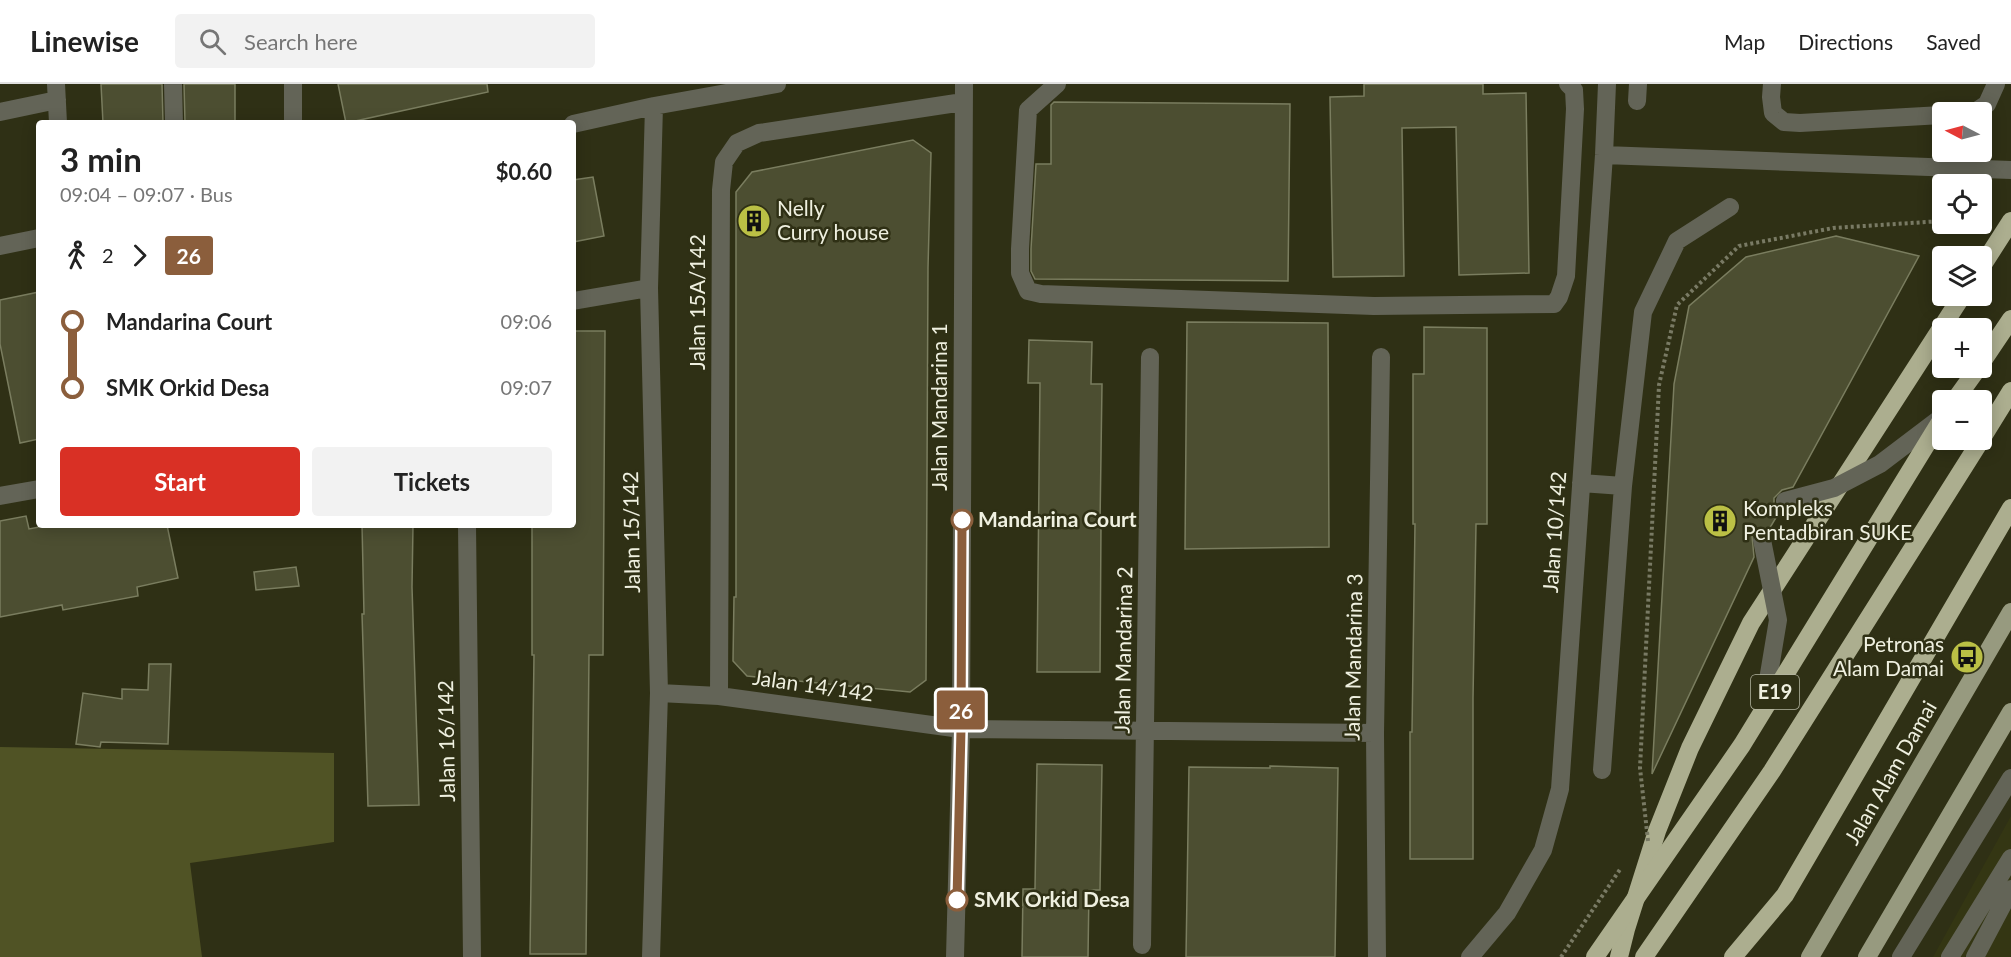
<!DOCTYPE html>
<html lang="en">
<head>
<meta charset="utf-8">
<style>
  :root { --surface:#fff; --page:#f2f2f2; --text:#222; --muted:#767676; --line:#e0e0e0; --accent:#d93025 }
  body { margin:0; font-family:Lato,sans-serif; background:var(--page); color:var(--text); height:100vh; display:flex; flex-direction:column; font-size:22px; white-space:nowrap }
  * { box-sizing:border-box; margin:0 }
  p { font-size:20px; color:var(--muted) }
  .icon { flex:none; width:33px; height:33px; fill:none; stroke:currentColor; stroke-width:2; stroke-linecap:round; stroke-linejoin:round }
  .map { position:relative; flex:1; overflow:hidden }
  .details { position:absolute; left:36px; top:36px; width:540px; height:408px; display:flex; flex-direction:column; background:var(--surface); border-radius:6px; box-shadow:0 3px 15px #0003 }
  .details>* { flex:none }
  .badge { padding:0 12px; border-radius:4px; font-size:21px; line-height:39px }
  .needle { width:39px; rotate:276deg }
  .controls { position:absolute; left:1932px; top:18px; display:grid; gap:12px }
  .controls a { display:grid; place-items:center; width:60px; height:60px; border-radius:6px; background:var(--surface); box-shadow:0 3px 15px #0003; font-size:30px }
  .map>.badge { position:absolute; translate:-50% -50%; box-shadow:0 0 0 3px #fff }
  .legs { display:flex; align-items:center; gap:9px; height:66px; padding:0 24px; font-size:20px }
  .legs p { margin-inline-start:auto }
  .summary { display:flex; align-items:center; justify-content:space-between; height:102px; padding:0 24px }
  h1 { font-size:33px; font-weight:700; line-height:45px }
  .primary-button { display:flex; gap:12px; margin-top:auto; padding:12px 24px }
  .primary-button a { flex:1; height:69px; border-radius:6px; background:var(--accent); color:#fff; font-size:24px; font-weight:700; line-height:69px; text-align:center }
  .primary-button a+a { background:var(--page); color:var(--text) }
  ul { padding:0 24px; list-style:none }
  li { display:flex; align-items:center; gap:21px; height:66px; font-size:22px }
  li i { display:grid; place-items:center; width:9px; height:100%; margin:0 8px; background:currentColor }
  li i::after { content:''; width:15px; height:15px; margin:-8px; border:4px solid; border-radius:50%; background:var(--surface) }
  li p { margin-inline-start:auto }
  li:first-child i { background:linear-gradient(#0000 50%,currentColor 0) }
  li:last-child i { background:linear-gradient(currentColor 50%,#0000 0) }
  header { display:flex; align-items:center; gap:36px; box-sizing:border-box; height:84px; padding:0 30px; background:var(--surface); border-bottom:2px solid var(--line) }
  header strong { font-size:28px }
  nav { display:flex; gap:33px; margin-inline-start:auto; font-size:21px }
  .search { width:420px; height:54px; background:var(--page); display:flex; align-items:center; gap:15px; box-sizing:border-box; padding:0 21px; border-radius:6px; color:var(--muted); font-size:22px }
  .map>svg:first-child { display:block }
  .built { fill:#343613 }
  .green { fill:#505325 }
  .building { fill:#4c4e31; stroke:#7a7d5f; stroke-width:1.5 }
  .lines { fill:none; stroke-linecap:round; stroke-linejoin:round }
  .path { stroke:#797a64; stroke-width:4; stroke-dasharray:3 3; stroke-linecap:butt }
  .minor { stroke:#636457; stroke-width:18 }
  .major { stroke:#979a7f; stroke-width:18 }
  .highway { stroke:#acae8f; stroke-width:18 }
  .path-bridge { stroke:#797a64; stroke-width:4; stroke-dasharray:3 3; stroke-linecap:butt }
  .minor-bridge { stroke:#636457; stroke-width:18 }
  .highway-bridge { stroke:#acae8f; stroke-width:18 }
  .line-1-casing { stroke:#fff; stroke-width:14 }
  .line-1 { stroke:#8b5e3c; stroke-width:9 }
  .stop-1-dot { fill:#fff; stroke:#8b5e3c; stroke-width:3 }
  .labels { text-anchor:middle; stroke-width:5; stroke-linejoin:round; paint-order:stroke }
  .shield { fill:#2f3015; stroke:#b5b6a3; stroke-width:1.5 }
  .shield-label { font-size:20px; font-weight:bold; fill:#eff0e0 }
  .poi-label { font-size:21px; fill:#eff0e0; stroke:#2f3015; text-anchor:start }
  .street-label { font-size:21px; fill:#eff0e0; stroke:#2f3015 }
  .stop-label { font-size:21px; font-weight:bold; fill:#eff0e0; stroke:#2f3015; text-anchor:start }
</style>
</head>
<body>
<header>
<strong>Linewise</strong>
<div class="search"><svg class="icon" aria-label="search" viewBox="0 0 24 24"><circle cx="10" cy="10" r="6"/><path d="M15 15l6 6"/></svg>Search here</div>
<nav><a>Map</a><a>Directions</a><a>Saved</a></nav>
</header>
<div class="map">
<svg width="2011" height="873" viewBox="0 0 2011 873">
  <rect width="100%" height="100%" fill="#2f3015"/>
  <path class="built" d="M2011,732V873H1933Z"/>
  <path class="green" d="M0,663L334,669V758L190,779L202,873H0Z"/>
  <path class="building" d="M101,0H162L163,39H103Z
    M184,0H235V39H185Z
    M338,0H487L488,8L346,39Z
    M1364,0H1483V10L1526,9L1529,189L1459,191L1456,43L1402,44L1404,192L1333,193L1330,13L1364,12Z
    M1054,18L1290,20L1288,197L1035,195L1031,187V165L1036,80H1051V21Z
    M913,56L931,69L928,184L926,596L910,608L747,592L733,577L734,513H736V108L752,88Z
    M593,93L604,152L573,158V96Z
    M1836,152L1919,172L1793,403L1782,406L1774,414V420L1780,427L1768,447L1759,445L1752,452L1754,473L1652,690L1674,300L1689,222L1746,173Z
    M39,208V355L20,359L0,260V216Z
    M1187,238L1328,239L1329,463L1185,465Z
    M1424,243L1487,244V440H1476L1473,614V775H1410V648H1412L1415,440H1413V290H1424Z
    M573,247H605L603,571H589L586,870H530L534,571H532V441H573Z
    M1029,256L1092,258L1091,300H1102L1100,440H1101L1100,588H1037L1040,299H1028Z
    M26,432L29,445L50,441H167L178,494L137,503L138,512L63,526L62,521L0,533V437Z
    M362,441H413L412,503L419,721L368,722L362,530H364Z
    M296,483L299,502L256,506L254,488Z
    M149,580H171L168,660L101,658L100,663L76,660L83,609L122,615V605L148,606Z
    M1037,680L1102,681L1100,806H1089L1088,873H1022L1023,805H1035Z
    M1270,682L1338,684L1335,873H1186L1189,683L1270,684Z"/>
  <g class="lines">
    <path class="path" d="M1561,873L1621,784"/>
    <path class="minor" d="M56,0L58,39
      M173,0L174,39
      M1057,0L1028,26L1020,165V189L1028,207L1041,210L1374,222L1554,220L1559,213L1566,192L1575,25L1574,6L1568,0
      M1772,0L1771,13L1773,29L1784,38L1800,39L1942,31
      M1637,17L1638,0
      M0,28L57,16
      M1975,28L1987,20L1996,0
      M293,39V0
      M573,40L654,22L777,0
      M1604,71L2011,86
      M0,162L39,154
      M573,217L649,204
      M1581,399L1623,402
      M0,412L39,405
      M467,441L472,873
      M659,609L719,612L961,645L1375,649
      M719,612L721,106L724,78L737,59L759,49L963,18
      M1602,686L1623,402L1643,228L1677,157L1730,123
      M1142,861L1150,273
      M651,873L659,609L649,204L654,22
      M955,873L961,645L964,0
      M1377,873L1375,649L1381,273
      M1470,873L1507,829L1543,766L1560,705L1604,71L1607,0
      M1901,873L2011,694
      M1950,873L2011,774
      M1975,873L2011,805"/>
    <path class="major" d="M1810,873L2011,528
      M1867,873L2011,628"/>
    <path class="highway" d="M1982,182L2011,137
      M1982,278L2011,235
      M1955,316L1978,284
      M1982,354L2011,307
      M1619,873L1626,845L1657,747L1690,664L1751,539L1962,212
      M1644,873L1772,687L1981,356
      M1733,873L1785,811L2011,424"/>
    <path class="path-bridge" d="M1648,757L1640,684L1659,301L1677,221L1739,162L1833,144L1942,137"/>
    <path class="minor-bridge" d="M1785,417L1834,404L1880,380L1942,333
      M1762,456L1778,536L1763,626"/>
    <path class="highway-bridge" d="M1595,873L1742,661L1942,335"/>
  </g>
  <g class="lines">
    <defs>
      <path id="line-1" d="M957,816L961,645L962,436"/>
    </defs>
    <use href="#line-1" class="line-1-casing"/>
    <use href="#line-1" class="line-1"/>
  </g>
  <defs>
    <symbol id="building-disc" viewBox="-11 -11 22 22"><circle r="9.5" fill="#bbc045" stroke="#2f3015"/><path d="M-4-6H4V6H1V3H-1V6H-4ZM-2.5-4.3h1.7v1.8h-1.7ZM.8-4.3h1.7v1.8H.8ZM-2.5-1h1.7V.8h-1.7ZM.8-1h1.7V.8H.8Z" fill="#111"/></symbol>
    <symbol id="bus-disc" viewBox="-11 -11 22 22"><circle r="9.5" fill="#bbc045" stroke="#2f3015"/><path d="M-5-6H5V4H4V6H2V4H-2V6H-4V4H-5ZM-3.5-4V0h7V-4ZM-3.5 1.2v1.5H-2V1.2ZM2 1.2v1.5H3.5V1.2Z" fill="#111"/></symbol>
  </defs>
  <g fill-rule="evenodd">
    <use href="#building-disc" x="735" y="118" width="38" height="38"/>
    <use href="#building-disc" x="1701" y="418" width="38" height="38"/>
    <use href="#bus-disc" x="1948" y="554" width="38" height="38"/>
  </g>
  <g class="stop-1-dot">
    <circle cx="962" cy="436" r="10"/>
    <circle cx="957" cy="816" r="10"/>
  </g>
  <g class="labels">
    <rect class="shield" x="1751" y="591" width="48" height="34" rx="4.5"/>
    <g class="shield-label">
      <text x="1775" y="615">E19</text>
    </g>
    <g class="poi-label">
      <text x="777" y="132">Nelly<tspan x="777" dy="24">Curry house</tspan></text>
      <text x="1743" y="432">Kompleks<tspan x="1743" dy="24">Pentadbiran SUKE</tspan></text>
      <text x="1944" y="568" text-anchor="end">Petronas<tspan x="1944" dy="24">Alam Damai</tspan></text>
    </g>
    <g class="street-label">
      <text transform="translate(698 218) rotate(-90)" y="7">Jalan 15A/142</text>
      <text transform="translate(940 323) rotate(-90)" y="7">Jalan Mandarina 1</text>
      <text transform="translate(632 448) rotate(-91)" y="7">Jalan 15/142</text>
      <text transform="translate(1555 448) rotate(-86)" y="7">Jalan 10/142</text>
      <text transform="translate(1124 566) rotate(-89)" y="7">Jalan Mandarina 2</text>
      <text transform="translate(1354 573) rotate(-89)" y="7">Jalan Mandarina 3</text>
      <text transform="translate(813 602) rotate(8)" y="7">Jalan 14/142</text>
      <text transform="translate(447 657) rotate(-91)" y="7">Jalan 16/142</text>
      <text transform="translate(1891 689) rotate(-60)" y="7">Jalan Alam Damai</text>
    </g>
    <g class="stop-label">
      <text x="978" y="443">Mandarina Court</text>
      <text x="974" y="823">SMK Orkid Desa</text>
    </g>
  </g>
</svg>
<div class="controls">
<a><svg class="needle" viewBox="-14 -14 28 28"><path d="M0-13l5 13h-10z" fill="#e53935"/><path d="M0 13l5-13h-10z" fill="#767676"/></svg></a>
<a><svg class="icon" aria-label="locate" viewBox="0 0 24 24"><circle cx="12" cy="12" r="6"/><path d="M12 2v4M12 18v4M2 12h4M18 12h4"/></svg></a>
<a><svg class="icon" aria-label="layers" viewBox="0 0 24 24"><path d="M12 4l9 5-9 5-9-5zM3 14l9 5 9-5"/></svg></a>
<a>+</a>
<a>−</a>
</div>
<b class="badge" style="left:961px;top:626px;background:#8b5e3c;color:#fff">26</b>
<section class="details">
<div class="summary"><div><h1>3 min</h1><p>09:04 – 09:07 · Bus</p></div><b>$0.60</b></div>
<div class="legs"><svg class="icon" aria-label="walk" viewBox="0 0 24 24"><circle cx="13" cy="4" r="2"/><path d="M13 8l-2 6 4 7M11 14l-3 7M7 12l3-4h3l4 4"/></svg>2<svg class="icon" aria-label="forward" viewBox="0 0 24 24"><path d="M9 5l7 7-7 7"/></svg><b class="badge" style="background:#8b5e3c;color:#fff">26</b></div>
<ul>
<li><i style="color:#8b5e3c"></i><b>Mandarina Court</b><p>09:06</p></li>
<li><i style="color:#8b5e3c"></i><b>SMK Orkid Desa</b><p>09:07</p></li>
</ul>
<div class="primary-button"><a>Start</a><a>Tickets</a></div>
</section>
</div>
</body>
</html>
